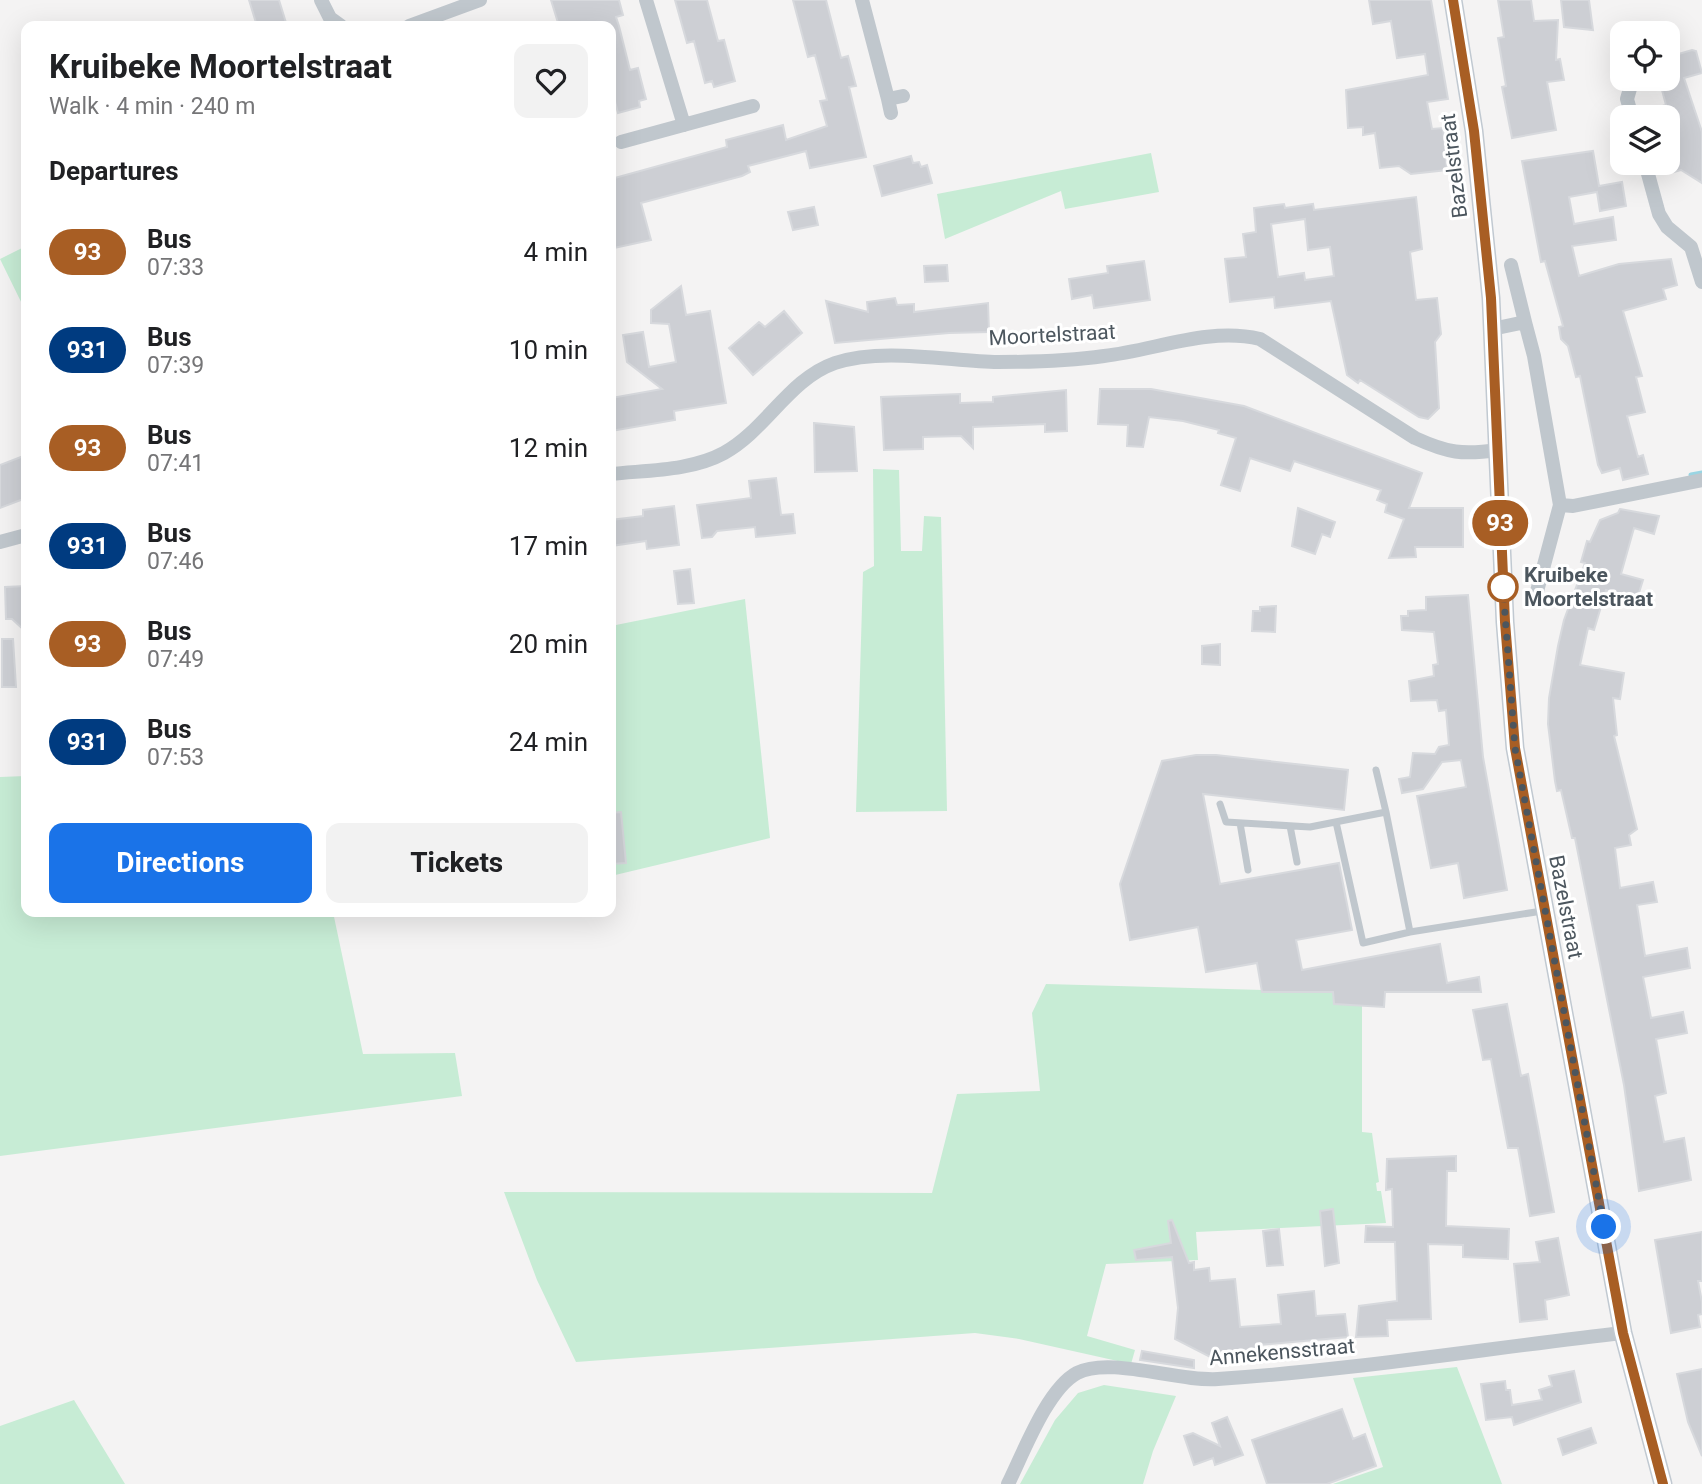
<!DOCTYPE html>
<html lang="en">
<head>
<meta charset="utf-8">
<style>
  :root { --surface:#fff; --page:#f2f2f2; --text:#202124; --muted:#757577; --accent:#1a73e8 }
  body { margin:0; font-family:Roboto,sans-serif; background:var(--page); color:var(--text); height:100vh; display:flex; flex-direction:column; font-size:26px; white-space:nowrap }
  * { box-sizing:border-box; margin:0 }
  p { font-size:23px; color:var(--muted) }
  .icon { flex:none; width:38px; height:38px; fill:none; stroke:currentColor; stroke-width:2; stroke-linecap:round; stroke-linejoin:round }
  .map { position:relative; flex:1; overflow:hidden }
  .details { position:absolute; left:21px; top:21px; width:595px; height:896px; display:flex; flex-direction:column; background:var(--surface); border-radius:14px; box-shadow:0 7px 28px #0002 }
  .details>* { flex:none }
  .badge { padding:0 14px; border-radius:23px; font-size:24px; line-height:46px }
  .controls { position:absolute; left:1610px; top:21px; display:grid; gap:14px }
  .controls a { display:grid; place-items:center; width:70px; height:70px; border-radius:14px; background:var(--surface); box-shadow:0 7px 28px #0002; font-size:35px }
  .you { position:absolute; width:35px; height:35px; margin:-18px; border:5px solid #fff; border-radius:50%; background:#1a73e8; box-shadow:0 0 0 10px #1a73e833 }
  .map>.badge { position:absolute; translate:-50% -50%; box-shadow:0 0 0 4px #fff }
  h2 { padding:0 28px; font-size:26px; line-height:63px }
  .round { display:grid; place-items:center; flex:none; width:74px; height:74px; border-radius:14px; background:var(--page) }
  .head { display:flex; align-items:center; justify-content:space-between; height:119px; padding:0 28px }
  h1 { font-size:33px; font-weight:700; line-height:52px }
  .action { display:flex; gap:14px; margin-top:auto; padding:14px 28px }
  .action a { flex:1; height:80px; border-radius:14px; background:var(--accent); color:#fff; font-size:28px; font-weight:700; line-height:80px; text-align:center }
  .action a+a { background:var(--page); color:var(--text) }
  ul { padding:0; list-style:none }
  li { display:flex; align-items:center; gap:21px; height:98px; padding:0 28px }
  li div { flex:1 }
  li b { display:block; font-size:26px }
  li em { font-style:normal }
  li .badge { min-width:77px; font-weight:700; text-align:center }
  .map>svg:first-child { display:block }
  .green { fill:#c7ecd5 }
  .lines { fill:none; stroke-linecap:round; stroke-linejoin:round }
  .stream { stroke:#9ad5e3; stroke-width:5 }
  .building { fill:#cdcfd4; stroke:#d7d9dd; stroke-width:2; fill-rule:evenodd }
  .service { stroke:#c0c7cd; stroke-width:7 }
  .minor { stroke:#c0c7cd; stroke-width:14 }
  .secondary { stroke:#c1c9d1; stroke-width:19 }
  .line-casing { stroke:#fff; stroke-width:16 }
  .line { stroke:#a85e24; stroke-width:10 }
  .walk { stroke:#4c565e; stroke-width:7; stroke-dasharray:0 12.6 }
  .stop-dot { fill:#fff; stroke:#a85e24; stroke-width:3.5 }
  .labels { text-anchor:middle; stroke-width:6; stroke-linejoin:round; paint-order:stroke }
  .street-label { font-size:21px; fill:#4c565e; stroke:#fff }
  .stop-label { font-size:21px; font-weight:bold; fill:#4c565e; stroke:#fff; text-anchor:start }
</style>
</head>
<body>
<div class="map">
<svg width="1702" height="1484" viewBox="0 0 1702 1484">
  <rect width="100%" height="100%" fill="#f4f3f3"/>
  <path class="green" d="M1151,153L1159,192L1065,209L1061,191L945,239L937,194Z
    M26,246V312L0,259Z
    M873,469L899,470L901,551H922L924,516L941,517L947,811L856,812L863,572L874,566Z
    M745,599L770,838L611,876V626Z
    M26,776V912H333L363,1054L455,1053L462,1096L0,1156V777Z
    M1046,984L1333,992L1362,1004V1132L1372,1133L1379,1182L1376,1183L1377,1191H1381L1386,1223L1196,1232L1198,1260L1106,1264L1087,1336L1135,1350L1131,1364L1019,1339L975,1333L576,1362L537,1280L504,1192L932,1193L957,1094L1040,1091L1032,1013Z
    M1457,1367L1502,1484H1333L1383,1467L1353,1378Z
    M1104,1385L1176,1396L1153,1451L1143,1484H1020L1055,1420L1078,1393Z
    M74,1400L125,1484H0V1426Z"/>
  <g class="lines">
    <path class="stream" d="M1691,475L1702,473"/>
  </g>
  <path class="building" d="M249,0H279L287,26H257Z
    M551,0H619L623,15L616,17L619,26L630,70L638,68L646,99L639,101L640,107L618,113L611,86V26H559Z
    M675,0H707L718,41L724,40L735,81L714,87L712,81L705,83L694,41L687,43Z
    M793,0H826L841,58L848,56L856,86L849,87L866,157L810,168L806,151L748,166L750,172L742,176L641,203L651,240L614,248L611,179L727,147L726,140L783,125L786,140L827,126L820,101L827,100L815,55L808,57Z
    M1369,0H1431L1448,99L1427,102L1432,129L1443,128L1447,170L1411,174L1399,166L1380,168L1375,133L1363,135V127L1348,128L1346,90L1428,75L1425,54L1397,58L1391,21L1373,24Z
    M1498,0H1531L1534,21L1558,20L1556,60L1560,59L1564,80L1547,82L1556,130L1512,138L1502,87L1506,86L1498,38L1504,37Z
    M1561,0H1589L1593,30L1564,27Z
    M1692,50L1696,51L1702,73L1684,78L1702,132V183L1681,170L1674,172L1668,147V117H1641V112L1666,105L1659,79H1668V57Z
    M1593,151L1599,186L1622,182L1626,206L1600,211L1597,192L1569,197L1574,224L1613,217L1616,240L1572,246L1579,276L1619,264L1671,259L1677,285L1663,289L1666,299L1623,311L1642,376L1636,377L1645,412L1627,416L1638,457L1643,455L1648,474L1623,480L1620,468L1602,473L1598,465L1580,376L1576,377L1568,346L1561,339L1559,327L1563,326L1545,261L1541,262L1522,161Z
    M911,156L913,163L919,162L921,167L927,165L932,183L882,196L874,166Z
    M1416,197L1422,249L1410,252L1416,300L1437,298L1441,334L1435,342L1439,408L1428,419L1419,417L1360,380L1358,383L1347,375L1331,301L1275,308L1274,297L1230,302L1225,259L1246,257L1243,234L1256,232L1254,208L1284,204L1285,208L1313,204L1314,210ZM1305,219L1308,250L1330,247L1334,276L1305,280L1304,273L1278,277L1271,224Z
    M814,207L818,225L793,230L788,212Z
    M1144,261L1150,300L1094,308L1092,295L1072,299L1069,279L1108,273L1107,266Z
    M947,265L948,281L925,282L924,266Z
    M681,286L686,315L710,311L726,403L674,411L675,420L611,431V398L662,389L627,362L623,335L643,332L649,367L676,362L669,324L651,323V310Z
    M895,298L897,305L914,304V312L988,303L989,332L949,333L835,343L826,301L868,312L867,302Z
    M784,311L802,333L753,375L729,348L759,322L765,327Z
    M1100,389H1151L1244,406L1422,473L1409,508H1463V547H1415L1416,557L1389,558L1404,519L1385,512L1387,504L1377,500L1381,490L1294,461L1290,471L1250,458L1240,491L1221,485L1236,438L1218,433L1219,430L1183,421L1149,417L1143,447L1127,446L1128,425L1098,424Z
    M1066,390L1067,431L1045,432V424L973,427V448L961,436L923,437V449L884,450L881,397L960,394V403L993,402V397Z
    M814,423L854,427L857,471L815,472Z
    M26,455V498L0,508V465Z
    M776,478L781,515L793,514L795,533L756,537L755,527L717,531L712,537L702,538L697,505L751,498L749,481Z
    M674,506L679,545L647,549L646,541L611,546V520L643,516V510Z
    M1298,508L1335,522L1330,537L1322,534L1315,554L1292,546Z
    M1620,509L1659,516L1654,534L1634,528L1621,574L1643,580L1638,596L1629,593L1628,597L1606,590L1594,630L1588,628L1580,665L1624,673L1620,699L1613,698L1617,735L1614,736L1637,829L1629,835L1631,845L1615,848L1620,888L1653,882L1657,902L1637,905L1645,956L1687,948L1690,968L1643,977L1651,1018L1683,1012L1687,1033L1656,1039L1666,1093L1655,1096L1664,1142L1684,1138L1691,1180L1639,1191L1624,1085L1575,838H1572L1561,790L1557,791L1555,781L1548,724L1549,698L1558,646L1564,620L1585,563L1581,562L1587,541L1590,542L1600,520L1618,513Z
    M690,569L694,603L678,604L674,571Z
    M26,586V632L12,619H6L5,587Z
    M1468,595L1483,757L1507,890L1464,898L1458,863L1431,868L1417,796L1466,787L1461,760L1442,762L1423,789L1402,793L1399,779L1410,777L1413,753L1435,754L1439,747L1449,745L1446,710L1439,711L1437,700L1411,701L1409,681L1434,676L1433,665L1438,664L1434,632L1402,630L1401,616H1408V611L1426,610V597Z
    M1276,606L1275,632L1252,631L1253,611H1260V607Z
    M2,639H13L16,687H2Z
    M1220,644V665L1202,664V646Z
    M1196,755H1216L1348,770L1344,810L1203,794L1220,884L1339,863L1352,930L1296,940L1302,970L1440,944L1447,983L1479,977L1481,992H1385L1384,1007L1334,1004L1333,992H1262L1257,963L1206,972L1198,927L1130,940L1120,884L1162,761Z
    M621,812L626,863L611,864V813Z
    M1507,1004L1521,1076L1528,1074L1554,1212L1530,1216L1518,1148H1508L1491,1059L1483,1060L1473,1010Z
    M1456,1156V1171H1447L1446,1226L1509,1229L1508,1259L1463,1257V1245L1428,1244L1431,1319L1387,1320L1388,1336L1356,1337L1359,1306L1397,1301L1395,1242H1365L1366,1226L1393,1227L1392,1189L1386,1190L1387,1159Z
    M1333,1209L1339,1263L1325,1266L1320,1211Z
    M1172,1220L1189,1263L1194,1262V1270L1209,1268L1210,1281L1235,1279L1240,1327L1281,1324L1278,1295L1314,1291L1316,1316L1345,1314L1348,1337L1259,1345L1258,1361L1222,1363L1175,1339L1178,1308L1172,1257L1136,1260L1134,1250L1171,1243L1168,1221Z
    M1279,1229L1283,1265L1267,1266L1263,1231Z
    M1702,1232V1281H1698L1702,1302V1314L1698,1315L1700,1327L1671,1333L1655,1240Z
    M1558,1238L1569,1295L1545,1300L1547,1319L1520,1322L1514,1264L1540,1262L1536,1242Z
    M1142,1351L1194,1360V1368L1140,1360Z
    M1702,1369V1456L1688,1422L1677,1374Z
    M1574,1371L1581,1402L1514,1425L1512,1417L1486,1420L1481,1384L1505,1381L1506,1390H1510L1512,1405L1542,1400L1539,1390L1552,1386L1549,1376Z
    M1342,1409L1353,1439L1365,1434L1376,1466L1327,1484H1267L1252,1440Z
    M1227,1417L1243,1455L1215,1465L1213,1458L1194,1465L1184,1436L1193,1433L1220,1446L1212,1423Z
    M1591,1428L1596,1443L1563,1455L1558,1439Z"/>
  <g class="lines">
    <path class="service" d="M1376,770L1386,812
      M1220,804L1226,822L1310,827L1386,812L1410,932L1542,911
      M1336,822L1363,943L1410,932
      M1240,823L1248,870
      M1290,826L1297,862"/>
    <path class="minor" d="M321,0L330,18L341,26
      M646,0L684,125
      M862,0L888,99L903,96
      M409,26L480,0
      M1631,85L1627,99L1632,117
      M888,99L891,113
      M621,142L753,106
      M1645,163L1659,214L1667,227L1691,247L1702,282
      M1511,265L1525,322
      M1492,329L1525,322L1534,356L1560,505L1536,595
      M611,474C648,470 691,471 724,453C766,430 789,379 835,363C882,347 949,361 998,362C1033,362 1069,361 1104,356C1156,350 1208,327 1260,339L1415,438C1448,453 1462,455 1498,450
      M1560,505L1573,506L1702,480
      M0,542L26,535
      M1008,1484C1023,1454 1047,1389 1077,1373C1110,1356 1178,1382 1218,1379C1354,1370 1488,1348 1623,1333"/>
    <path class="secondary" d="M1453,0L1474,131L1491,298L1505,622L1515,748L1623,1333L1663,1484"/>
  </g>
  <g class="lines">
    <defs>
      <path id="line" d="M1453,0L1474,131L1491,298L1505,622L1515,748L1623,1333L1663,1484"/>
    </defs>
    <use href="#line" class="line-casing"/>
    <use href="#line" class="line"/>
    <path class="walk" d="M1503,587L1515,748L1604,1227"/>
  </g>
  <circle class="stop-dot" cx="1503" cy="587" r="14"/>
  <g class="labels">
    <g class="street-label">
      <text transform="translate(1454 166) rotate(-97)" y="7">Bazelstraat</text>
      <text transform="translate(1052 335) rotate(-3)" y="7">Moortelstraat</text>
      <text transform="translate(1566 907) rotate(79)" y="7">Bazelstraat</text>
      <text transform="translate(1282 1352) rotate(-5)" y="7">Annekensstraat</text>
    </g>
    <g class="stop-label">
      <text x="1524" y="582">Kruibeke<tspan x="1524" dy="24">Moortelstraat</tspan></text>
    </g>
  </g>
</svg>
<div class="controls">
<a><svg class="icon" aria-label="locate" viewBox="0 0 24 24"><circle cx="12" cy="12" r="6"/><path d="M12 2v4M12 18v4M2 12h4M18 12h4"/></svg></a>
<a><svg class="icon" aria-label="layers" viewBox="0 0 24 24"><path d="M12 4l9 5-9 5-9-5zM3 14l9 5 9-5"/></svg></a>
</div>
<div class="you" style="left:1604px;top:1227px"></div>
<b class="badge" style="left:1500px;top:523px;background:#a85e24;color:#fff">93</b>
<section class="details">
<div class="head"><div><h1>Kruibeke Moortelstraat</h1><p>Walk · 4 min · 240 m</p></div><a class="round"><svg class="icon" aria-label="heart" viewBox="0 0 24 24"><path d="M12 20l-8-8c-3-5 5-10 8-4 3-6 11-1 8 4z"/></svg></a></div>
<h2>Departures</h2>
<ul>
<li><span class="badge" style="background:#a85e24;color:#fff">93</span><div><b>Bus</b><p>07:33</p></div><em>4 min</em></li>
<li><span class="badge" style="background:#003b80;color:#fff">931</span><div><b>Bus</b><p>07:39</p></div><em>10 min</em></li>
<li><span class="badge" style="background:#a85e24;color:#fff">93</span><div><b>Bus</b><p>07:41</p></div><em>12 min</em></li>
<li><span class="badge" style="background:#003b80;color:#fff">931</span><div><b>Bus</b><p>07:46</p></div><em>17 min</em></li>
<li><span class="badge" style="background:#a85e24;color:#fff">93</span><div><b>Bus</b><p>07:49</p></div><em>20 min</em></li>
<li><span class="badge" style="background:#003b80;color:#fff">931</span><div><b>Bus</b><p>07:53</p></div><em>24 min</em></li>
</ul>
<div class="action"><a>Directions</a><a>Tickets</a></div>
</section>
</div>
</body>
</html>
